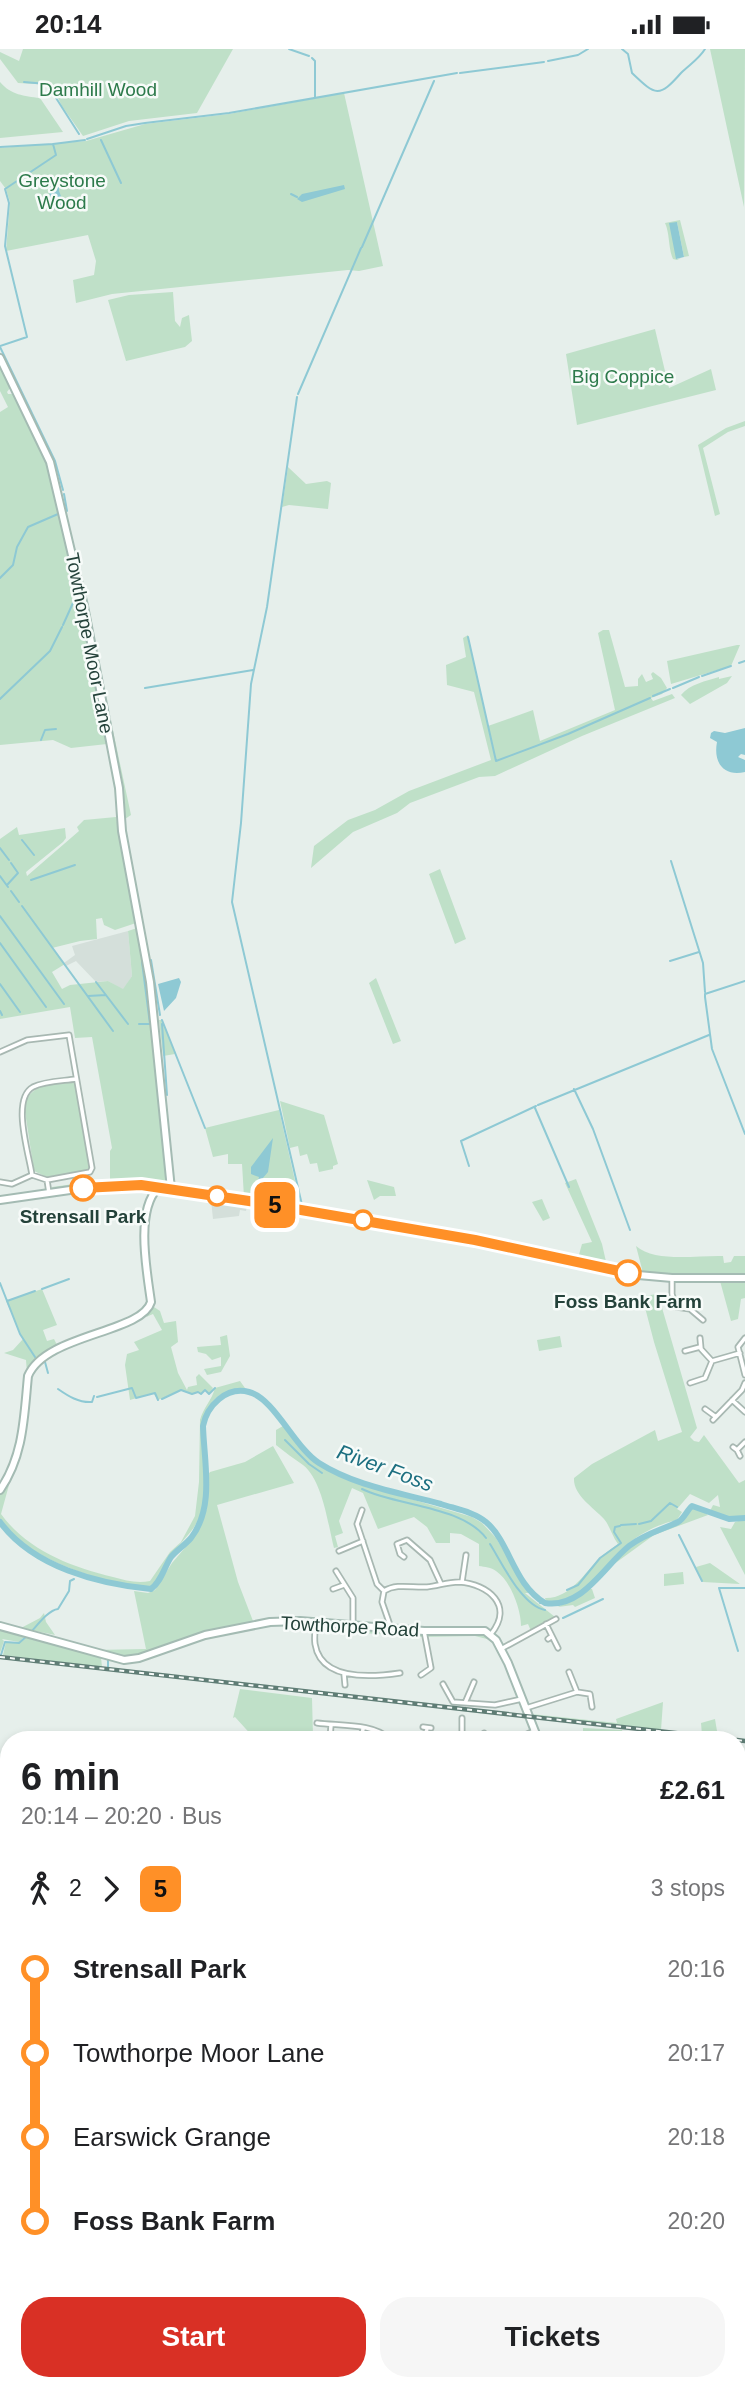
<!DOCTYPE html>
<html lang="en">
<head>
<meta charset="utf-8">
<style>
  :root { --surface:#fff; --page:#f6f6f6; --text:#202124; --muted:#757577; --accent:#d93025 }
  body { margin:0; font-family:Arial,sans-serif; background:var(--page); color:var(--text); height:100vh; display:flex; flex-direction:column; font-size:26px; white-space:nowrap }
  * { box-sizing:border-box; margin:0 }
  p { font-size:23px; color:var(--muted) }
  .icon { flex:none; width:38px; height:38px; fill:none; stroke:currentColor; stroke-width:2; stroke-linecap:round; stroke-linejoin:round }
  .map { position:relative; flex:1; overflow:hidden }
  .sheet { position:absolute; left:0px; top:1682px; width:746px; height:660px; display:flex; flex-direction:column; background:var(--surface); border-radius:28px 28px 0 0; box-shadow:0 4px 10px #0003 }
  .sheet>* { flex:none }
  .badge { padding:0 14px; border-radius:10px; font-size:24px; line-height:46px }
  .map>.badge { position:absolute; translate:-50% -50%; box-shadow:0 0 0 4px #fff }
  .legs { display:flex; align-items:center; gap:10px; height:77px; padding:0 21px; font-size:23px }
  .legs p { margin-inline-start:auto }
  .head { display:flex; align-items:center; justify-content:space-between; height:119px; padding:0 21px }
  h1 { font-size:38px; font-weight:700; line-height:52px }
  .button { display:flex; gap:14px; margin-top:auto; padding:14px 21px }
  .button a { flex:1; height:80px; border-radius:28px; background:var(--accent); color:#fff; font-size:28px; font-weight:700; line-height:80px; text-align:center }
  .button a+a { background:var(--page); color:var(--text) }
  ul { padding:0 21px; list-style:none }
  li { display:flex; align-items:center; gap:24px; height:84px; font-size:26px }
  li i { display:grid; place-items:center; width:10px; height:100%; margin:0 9px; background:currentColor }
  li i::after { content:''; width:18px; height:18px; margin:-9px; border:5px solid; border-radius:50%; background:var(--surface) }
  li p { margin-inline-start:auto }
  li:first-child i { background:linear-gradient(#0000 50%,currentColor 0) }
  li:last-child i { background:linear-gradient(currentColor 50%,#0000 0) }
  .status { display:flex; justify-content:space-between; align-items:center; height:49px; padding:0 35px; background:var(--surface); direction:ltr }
  .status svg { height:19px; fill:currentColor }
  .map>svg:first-child { display:block }
  .built { fill:#d4dfda }
  .green { fill:#bfe0c8 }
  .water { fill:#8ec9d4 }
  .lines { fill:none; stroke-linecap:round; stroke-linejoin:round }
  .stream { stroke:#8ec9d4; stroke-width:2 }
  .river { stroke:#8ec9d4; stroke-width:6 }
  .street-casing { stroke:#a8b8b2; stroke-width:7 }
  .secondary-casing { stroke:#a4bbb3; stroke-width:10 }
  .street { stroke:#fff; stroke-width:3.5 }
  .secondary { stroke:#fff; stroke-width:6 }
  .rail-casing { stroke:#5f7d75; stroke-width:4.5 }
  .rail { stroke:#f7fbf9; stroke-width:2; stroke-dasharray:5; stroke-linecap:butt }
  .line-1-casing { stroke:#fff; stroke-width:16 }
  .line-1 { stroke:#ff9027; stroke-width:10 }
  .stop-1-dot { fill:#fff; stroke:#ff9027; stroke-width:3.5 }
  .labels { text-anchor:middle; stroke-width:5; stroke-linejoin:round; paint-order:stroke }
  .park-label { font-size:19px; fill:#2d7a4b; stroke:#f7fbf9 }
  .street-label { font-size:19px; fill:#24423a; stroke:#f7fbf9 }
  .stop-label { font-size:19px; font-weight:bold; fill:#24423a; stroke:#f7fbf9 }
  .water-label { font-size:21px; font-style:italic; fill:#1c6f80; stroke:#f7fbf9 }
</style>
</head>
<body>
<div class="status"><b>20:14</b><svg viewBox="0 0 49 12"><path d="M0 12V9h3v3zM5 12V6h3v6zM10 12V3h3v9zM15 12V0h3v12zM26 1h20v11H26zM47 4h2v5h-2z"/></svg></div>
<div class="map">
<svg width="745" height="2340" viewBox="0 0 745 2340">
  <rect width="100%" height="100%" fill="#e6efeb"/>
  <path class="built" d="M128,882L132,927L123,941L108,932L96,933L76,912L66,917L64,914L75,906L72,897Z
    M211,1151L247,1157L246,1162L240,1161L239,1167L213,1170Z"/>
  <path class="green" d="M23,0H233L197,64L129,72L83,87L62,57L51,36L18,34L0,10V3L19,12Z
    M710,0H745L744,158Z
    M0,33C11,46 24,47 40,49L63,83L0,89Z
    M344,44L383,217L359,222L348,221L112,245L76,254L73,231L94,226L96,212L88,186L6,202L10,153L6,140L0,132V99L86,92L145,75L229,65Z
    M680,171L689,207L684,208L677,173V210L681,209L677,211L673,210C668,199 670,185 665,174Z
    M173,243L175,272L180,278L182,269L189,266L192,292L185,298L126,312L108,251L129,246Z
    M655,280L669,339L711,320L716,341L577,376L566,305Z
    M0,315L10,339L7,343L8,345H15L49,421L81,559L107,695L71,699L53,691L0,696V363L8,358L0,342Z
    M745,372V377L728,383L703,399L720,465L715,467L698,396L726,379Z
    M288,418L306,435L327,432L331,434L328,460L289,456L282,458Z
    M603,581H609L625,638L638,637V630L642,625L646,633L653,630L651,625L653,623L661,629L667,639L662,645L651,649L653,652L672,645L675,649L582,687L495,727L479,728L410,754L397,764L353,783L311,819L314,797L348,771L375,761L409,742L491,711L474,643L447,636L446,616L466,608L463,589L468,586L488,677L533,661L540,692L615,661L598,584Z
    M737,596H740L731,617L671,635L667,612Z
    M732,627L727,634L690,655L681,646C690,635 706,632 719,628V630Z
    M106,649L131,766L125,770V786L103,651Z
    M116,768L136,874L115,881L104,876L102,869L96,870L97,890L80,892L52,899L65,915L52,923L62,940L70,936L108,932L123,940L132,927L128,882L137,879L147,934L168,1134L163,1137L53,1141L52,1138L110,1130V1102L112,1099L92,988L75,989L70,958L0,970V790L17,778L19,786L65,779L66,789L63,793L26,823L27,827L79,782L77,778L84,771Z
    M440,820L466,890L455,895L429,825Z
    M376,929L401,992L393,995L369,934Z
    M159,971H162L175,1005L163,1007Z
    M73,1031L77,1035L91,1120L47,1128L34,1122L24,1056C32,1034 52,1035 73,1031Z
    M280,1052L324,1066L338,1115L333,1117V1120L319,1123L317,1114L310,1115L307,1105L300,1107L298,1097L290,1099Z
    M279,1061L300,1154L299,1156L244,1148L242,1115H228V1105L213,1108L205,1079Z
    M576,1130L602,1195L607,1217L578,1209L582,1195L592,1193L565,1134Z
    M367,1131L394,1138L396,1147H380L374,1151Z
    M542,1150L550,1169L543,1172L532,1153Z
    M228,1151L336,1170L228,1155Z
    M636,1197C655,1214 698,1206 723,1207L724,1214L731,1213L734,1207H745V1226L643,1224Z
    M720,1232L745,1233V1249L741,1250L738,1270L731,1272Z
    M42,1240L57,1276L43,1281L47,1292L54,1290L58,1298L35,1311L27,1324L26,1311L4,1304L13,1301L23,1290L6,1252Z
    M658,1245L697,1379L690,1388L694,1392L699,1393L704,1386L739,1434L745,1431V1468H730L710,1462L713,1456L720,1458L718,1446L709,1454L690,1445L677,1460L682,1463L677,1471C658,1475 639,1485 624,1498C602,1518 581,1556 546,1552L545,1549C570,1550 584,1524 600,1509C605,1504 612,1499 618,1495C612,1487 610,1477 604,1470C593,1458 573,1446 574,1429L592,1415L655,1381L658,1392L682,1383L654,1293L642,1247Z
    M154,1258L160,1262L164,1274L176,1272L178,1293L171,1298L178,1324L187,1341L188,1338L197,1336L196,1328L199,1325L213,1339L209,1345L205,1341L201,1345L198,1343L192,1345L181,1341L158,1351L153,1344L130,1351L125,1316L127,1305L139,1301L134,1293L162,1281L153,1265L146,1268Z
    M227,1286L230,1307L221,1323L207,1326L204,1320L221,1317V1308L212,1311L206,1305L198,1303L197,1298L221,1296L220,1288Z
    M560,1287L562,1298L539,1302L537,1291Z
    M240,1332L245,1339C183,1343 208,1410 204,1450C200,1480 186,1485 172,1506C164,1516 160,1530 151,1538C107,1537 24,1509 0,1471V1446L12,1425L1,1465C27,1501 71,1518 113,1528C125,1531 137,1535 150,1532L170,1503L181,1493L195,1467L199,1433L200,1371C203,1359 212,1351 215,1339Z
    M283,1377L299,1398L326,1420L394,1445L472,1468L482,1474L496,1489L529,1544H525L555,1568L531,1582L528,1575L521,1577C521,1561 511,1532 496,1522C491,1518 485,1518 479,1517V1495L461,1485L450,1484V1494H436L427,1478L414,1468L378,1480L363,1444L352,1439L339,1472L343,1484L335,1487L338,1498L334,1499C328,1476 323,1432 303,1416C294,1410 285,1403 276,1396V1381Z
    M273,1397L294,1434L217,1456L238,1533L253,1572L214,1581L140,1607L124,1609L93,1601L146,1600L134,1542L148,1544L155,1541L172,1514L195,1487L207,1459V1427L210,1423L245,1413Z
    M694,1457L708,1466L654,1486L610,1518C620,1494 656,1484 679,1473C685,1470 689,1461 694,1457Z
    M745,1470V1526L720,1478L731,1480L735,1473Z
    M710,1514L740,1535L703,1533L696,1518Z
    M683,1523L684,1535L664,1537V1525Z
    M589,1540H592L595,1549L575,1558L573,1556L558,1558Z
    M44,1564L46,1573L55,1586L21,1579L40,1569Z
    M322,1577L475,1583L489,1586L496,1596L487,1590L475,1587L423,1588L318,1581Z
    M0,1579L26,1586L19,1593L2,1590L4,1592L0,1604Z
    M28,1587L101,1608L102,1618L3,1606L6,1593L19,1594Z
    M240,1640L312,1649L313,1687L255,1690L235,1668L233,1669Z
    M663,1653L661,1681L532,1667L531,1665L617,1674L616,1670Z
    M715,1670L718,1688L702,1686L701,1674Z
    M583,1679L622,1681L623,1684L656,1687V1690H571L583,1685Z
    M3,1897L9,1899V1929H0V1904Z
    M743,2089L745,2090V2121L743,2117L739,2118L741,2124L737,2125V2104Z
    M737,2325L743,2338L739,2340L688,2338L690,2336L689,2333H737Z
    M336,2333H429L434,2340H339Z"/>
  <path class="water" d="M59,134V142L64,155L61,159L55,160L52,155L48,138Z
    M344,136L345,140L302,153L297,150L302,145Z
    M677,173L684,208L676,210L669,174Z
    M745,679V706L741,705L738,708L745,711V723C724,728 713,714 717,693L710,689L711,684L714,682L725,684Z
    M179,929L181,933L176,949L164,962L158,935Z
    M273,1089L268,1123L257,1136L259,1128L251,1125V1118Z"/>
  <g class="lines">
    <path class="stream" d="M289,0L309,7
      M622,0L628,5L632,24C656,47 659,49 681,24C689,16 699,10 705,0
      M312,9L315,12V48
      M548,12L578,6L588,0
      M460,24L544,13
      M24,33L47,35
      M49,38L79,85
      M87,90L126,77L145,74L229,64L457,24
      M101,91L121,134
      M0,98L53,95L85,91
      M291,145L297,148
      M362,198L434,32
      M0,297L27,288L5,197L9,154L5,140L56,106L53,95
      M0,298L55,412L63,441
      M298,345L361,199
      M297,348L267,558L251,635L241,774L232,853L302,1156
      M64,445L67,462
      M0,529L13,516L17,498L28,478L58,465
      M63,576L77,545
      M468,588L496,712L568,685L650,649
      M739,614L745,612
      M702,627L731,617
      M145,639L253,621
      M673,639L699,628
      M653,647L670,640
      M0,650L50,602L62,578
      M41,691L45,681L56,680
      M22,791L34,806
      M0,799L9,811
      M671,812L703,914L705,943
      M0,827L8,838
      M31,831L75,816
      M7,836L18,824L11,814
      M11,842L19,853
      M22,857L113,982
      M0,867L64,955
      M0,894L46,958
      M151,911L160,966
      M670,912L699,903
      M745,932L705,945V948L712,1000L745,1085
      M96,933L128,975
      M0,935L20,963
      M88,947L106,946
      M0,962L2,966
      M162,971L205,1079
      M139,975H150L142,913
      M162,975L167,1046
      M574,1040L593,1080L630,1181
      M538,1056L709,986
      M535,1059L569,1138
      M469,1117L461,1092L536,1057
      M0,1234L20,1285L35,1308
      M42,1240L69,1230
      M7,1252L35,1242
      M45,1313L48,1324
      M58,1340C68,1347 79,1354 92,1353L94,1347
      M97,1348L132,1339L136,1349L155,1344L158,1351
      M162,1350L181,1341L192,1345L198,1343L201,1345L205,1341L209,1345L215,1339
      M285,1391L309,1415L322,1424
      M362,1440C397,1457 462,1457 486,1489
      M639,1475L651,1472L670,1454L677,1458
      M621,1476L636,1475
      M679,1486L702,1532
      M490,1495C502,1514 522,1557 545,1561
      M567,1541L578,1536L600,1509L621,1494L614,1483L615,1478L620,1477
      M540,1554L543,1553
      M544,1555V1554
      M563,1569L603,1550
      M32,1582C39,1574 49,1561 58,1560L69,1542L70,1532L74,1530
      M738,1602L719,1539H745
      M1,1606L5,1593L19,1594L28,1586
      M108,1618V1610L117,1612
      M0,1894L9,1899
      M160,2333L163,2340
      M377,2340L383,2333"/>
    <path class="river" d="M0,1473C33,1518 98,1535 151,1540C161,1533 164,1519 171,1508C177,1501 185,1496 191,1489C215,1458 204,1413 203,1377C207,1357 226,1337 249,1343C274,1349 295,1399 319,1414C355,1437 401,1444 441,1455C456,1460 474,1463 486,1473C510,1493 513,1535 545,1554C582,1560 604,1517 629,1497C644,1485 661,1481 678,1473C684,1470 687,1461 692,1457L729,1470L745,1469"/>
    <defs>
      <path id="street" d="M0,1003L27,991L69,986L92,1119L90,1123L47,1131L32,1126L12,1135L0,1133
        M32,1126C29,1105 11,1050 33,1038C45,1032 63,1032 76,1030
        M47,1131L49,1144
        M672,1229V1245L676,1258L690,1260L703,1271
        M700,1289L701,1300L712,1312
        M745,1289L738,1298L745,1326
        M685,1302L700,1298
        M712,1312L740,1304
        M690,1334L705,1329L712,1312
        M732,1351L745,1363
        M705,1360L716,1368
        M713,1371L742,1341L745,1334
        M733,1398L737,1401L745,1393
        M737,1401L740,1407
        M362,1461L357,1475L377,1535L384,1542
        M339,1502L363,1492
        M404,1508L400,1505L397,1495L407,1491L430,1511L441,1535
        M336,1522L353,1549V1575
        M462,1533L466,1506
        M333,1540L344,1536
        M316,1573C315,1580 314,1588 315,1595C321,1633 373,1628 400,1624
        M546,1575L552,1587L548,1590
        M391,1579L382,1553L384,1542C397,1534 412,1539 427,1538C438,1537 447,1533 459,1533C489,1535 514,1557 491,1585
        M552,1587L558,1599
        M501,1600L556,1570
        M344,1625L345,1636
        M421,1626L431,1619L424,1582
        M443,1635L453,1653L495,1656L522,1650
        M577,1643L590,1645L592,1658
        M465,1654L474,1633
        M526,1659L577,1643L569,1623
        M462,1669V1690
        M317,1674C338,1677 375,1674 389,1690
        M423,1678L431,1679
        M484,1684L486,1690
        M330,1690L331,1676
        M361,1690L363,1680
        M425,1690L427,1679
        M516,1690L534,1682
        M737,1714L745,1712
        M737,1736L740,1744L745,1807
        M737,1821L743,1815L745,1808
        M745,1899V1925
        M737,1932L745,1930
        M737,1988L745,1969
        M737,2012L743,2011
        M737,2063L745,2045
        M737,2149H745
        M740,2150L745,2165
        M737,2229L739,2235
        M737,2290L745,2301
        M454,2333L458,2340
        M492,2333L498,2340
        M600,2333L604,2340
        M629,2333L632,2340
        M500,2340L509,2333
        M743,2340L745,2339"/>
      <path id="secondary" d="M0,309L50,413L84,557L119,739L122,782L150,933L171,1140
        M0,1151L91,1138L141,1136L315,1162L475,1191L638,1226L672,1229H745
        M0,1441C24,1406 24,1367 28,1327C45,1285 142,1284 151,1253C147,1223 135,1162 158,1139
        M0,1577L124,1611L139,1609L205,1586L270,1573L300,1572L424,1582H485L496,1591L508,1614L538,1690
        M737,1859L745,1857
        M0,1890L9,1894
        M0,2309L9,2320
        M20,2333L26,2340
        M549,2333L554,2340
        M60,2340L71,2333"/>
    </defs>
    <use href="#street" class="street-casing"/>
    <use href="#secondary" class="secondary-casing"/>
    <use href="#street" class="street"/>
    <use href="#secondary" class="secondary"/>
    <defs>
      <path id="rail" d="M0,1608L729,1690
        M737,1691L745,1692"/>
    </defs>
    <use href="#rail" class="rail-casing"/>
    <use href="#rail" class="rail"/>
  </g>
  <g class="lines">
    <defs>
      <path id="line-1" d="M83,1139L141,1136L249,1152L475,1191L628,1224"/>
    </defs>
    <use href="#line-1" class="line-1-casing"/>
    <use href="#line-1" class="line-1"/>
  </g>
  <g class="stop-1-dot">
    <circle cx="83" cy="1139" r="12"/>
    <circle cx="217" cy="1147" r="9"/>
    <circle cx="363" cy="1171" r="9"/>
    <circle cx="628" cy="1224" r="12"/>
  </g>
  <g class="labels">
    <g class="park-label">
      <text x="98" y="47">Damhill Wood</text>
      <text x="62" y="138">Greystone<tspan x="62" dy="22">Wood</tspan></text>
      <text x="623" y="334">Big Coppice</text>
    </g>
    <g class="street-label">
      <text transform="translate(90 594) rotate(79)" y="7">Towthorpe Moor Lane</text>
      <text transform="translate(350 1577) rotate(3)" y="7">Towthorpe Road</text>
    </g>
    <g class="stop-label">
      <text x="83" y="1174">Strensall Park</text>
      <text x="628" y="1259">Foss Bank Farm</text>
    </g>
    <g class="water-label">
      <text transform="translate(385 1419) rotate(20)" y="7">River Foss</text>
    </g>
  </g>
</svg>
<b class="badge" style="left:275px;top:1156px;background:#ff9027;color:#111">5</b>
<section class="sheet">
<div class="head"><div><h1>6 min</h1><p>20:14 – 20:20 · Bus</p></div><b>£2.61</b></div>
<div class="legs"><svg class="icon" aria-label="walk" viewBox="0 0 24 24"><circle cx="13" cy="4" r="2"/><path d="M13 8l-2 6 4 7M11 14l-3 7M7 12l3-4h3l4 4"/></svg>2<svg class="icon" aria-label="forward" viewBox="0 0 24 24"><path d="M9 5l7 7-7 7"/></svg><b class="badge" style="background:#ff9027;color:#111">5</b><p>3 stops</p></div>
<ul>
<li><i style="color:#ff9027"></i><b>Strensall Park</b><p>20:16</p></li>
<li><i style="color:#ff9027"></i><span>Towthorpe Moor Lane</span><p>20:17</p></li>
<li><i style="color:#ff9027"></i><span>Earswick Grange</span><p>20:18</p></li>
<li><i style="color:#ff9027"></i><b>Foss Bank Farm</b><p>20:20</p></li>
</ul>
<div class="button"><a>Start</a><a>Tickets</a></div>
</section>
</div>
</body>
</html>
